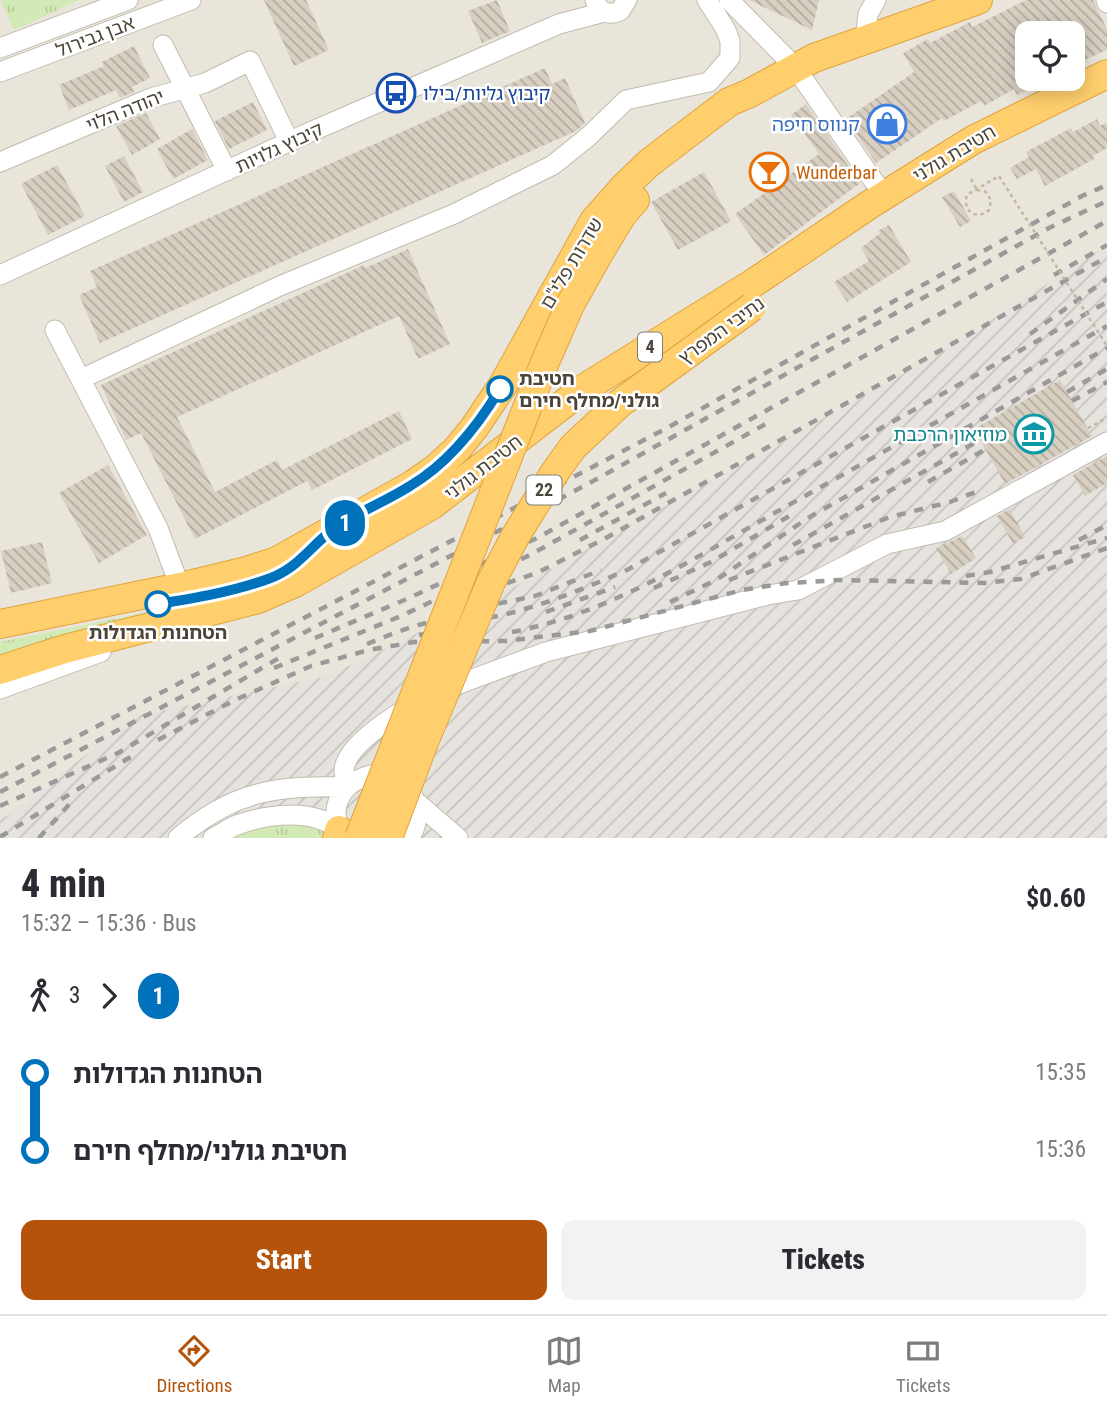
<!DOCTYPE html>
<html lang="en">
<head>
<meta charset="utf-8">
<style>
  :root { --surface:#fff; --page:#f2f2f3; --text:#2b2b33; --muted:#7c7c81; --line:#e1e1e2; --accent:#b45309 }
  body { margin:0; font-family:"Roboto Condensed","Noto Sans Hebrew",sans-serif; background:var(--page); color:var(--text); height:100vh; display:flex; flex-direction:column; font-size:26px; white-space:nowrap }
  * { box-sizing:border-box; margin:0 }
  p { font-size:23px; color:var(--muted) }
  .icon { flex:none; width:38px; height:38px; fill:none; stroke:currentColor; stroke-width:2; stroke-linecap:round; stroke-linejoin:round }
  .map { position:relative; height:838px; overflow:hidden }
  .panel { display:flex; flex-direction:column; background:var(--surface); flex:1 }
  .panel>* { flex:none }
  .badge { padding:0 14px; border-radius:23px; font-size:24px; line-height:46px }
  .controls { position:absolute; left:1015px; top:21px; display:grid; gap:14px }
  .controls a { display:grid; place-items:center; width:70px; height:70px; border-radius:14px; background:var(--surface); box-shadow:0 4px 18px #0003; font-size:35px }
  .map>.badge { position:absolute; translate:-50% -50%; box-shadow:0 0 0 4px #fff }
  .legs { display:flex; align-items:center; gap:10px; height:77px; padding:0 21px; font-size:23px }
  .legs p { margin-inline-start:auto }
  .headline { display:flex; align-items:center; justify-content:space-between; height:119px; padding:0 21px }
  h1 { font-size:38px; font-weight:800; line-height:52px }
  .primary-button { display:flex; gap:14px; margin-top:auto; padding:14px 21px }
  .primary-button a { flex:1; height:80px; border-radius:14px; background:var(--accent); color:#fff; font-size:28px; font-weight:800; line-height:80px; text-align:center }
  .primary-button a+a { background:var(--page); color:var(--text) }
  ul { padding:0 21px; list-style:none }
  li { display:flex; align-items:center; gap:24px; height:77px; font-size:26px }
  li i { display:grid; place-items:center; width:10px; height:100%; margin:0 9px; background:currentColor }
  li i::after { content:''; width:18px; height:18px; margin:-9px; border:5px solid; border-radius:50%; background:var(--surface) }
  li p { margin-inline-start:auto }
  li:first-child i { background:linear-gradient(#0000 50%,currentColor 0) }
  li:last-child i { background:linear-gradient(currentColor 50%,#0000 0) }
  .dock { display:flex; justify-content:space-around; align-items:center; height:98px; border-top:2px solid var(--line); background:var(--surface); font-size:19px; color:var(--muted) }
  .dock a { display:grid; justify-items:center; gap:4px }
  .dock .current { color:var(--accent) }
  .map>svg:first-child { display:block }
  .residential { fill:#eae5da; fill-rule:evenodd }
  .industrial { fill:url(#industrial-furrows) }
  .grass { fill:url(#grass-tufts) }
  .building { fill:url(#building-back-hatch) }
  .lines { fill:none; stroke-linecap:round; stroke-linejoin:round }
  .minor-casing { stroke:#c2bbae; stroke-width:21 }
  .highway-casing { stroke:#e0a43c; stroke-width:30 }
  .path { stroke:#c4b79f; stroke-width:2.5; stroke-dasharray:3.5 3.5; stroke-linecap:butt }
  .minor { stroke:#fff; stroke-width:19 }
  .highway { stroke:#ffcf6e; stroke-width:28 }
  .rail { stroke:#9a9a9a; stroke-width:4.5; stroke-dasharray:9 9; stroke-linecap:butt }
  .highway-bridge-casing { stroke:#e0a43c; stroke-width:30; stroke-linecap:butt }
  .path-bridge { stroke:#c4b79f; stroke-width:2.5; stroke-dasharray:3.5 3.5; stroke-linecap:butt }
  .highway-bridge { stroke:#ffcf6e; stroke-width:28 }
  .line-1-casing { stroke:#fff; stroke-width:16 }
  .line-1 { stroke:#0072bc; stroke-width:10 }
  .stop-1-dot { fill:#fff; stroke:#0072bc; stroke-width:3.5 }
  .labels { text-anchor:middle; stroke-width:5; stroke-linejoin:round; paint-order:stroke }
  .shield { fill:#fff; stroke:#817c74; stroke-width:2 }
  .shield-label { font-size:18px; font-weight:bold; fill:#4b4439 }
  .street-label { font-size:19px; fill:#4b4439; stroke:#fff }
  .transit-label { font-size:19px; fill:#164399; stroke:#fff; text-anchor:start }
  .shop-label { font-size:19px; fill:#366cbe; stroke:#fff; text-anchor:end }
  .food-label { font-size:19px; fill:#c56008; stroke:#fff; text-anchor:start }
  .stop-label { font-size:19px; font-weight:bold; fill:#4b4439; stroke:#fff; text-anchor:start }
  .culture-label { font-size:19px; fill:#0d838f; stroke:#fff; text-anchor:end }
</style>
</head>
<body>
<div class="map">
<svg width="1107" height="838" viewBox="0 0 1107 838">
  <defs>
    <pattern id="industrial-furrows" width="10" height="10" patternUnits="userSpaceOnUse" patternTransform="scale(1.75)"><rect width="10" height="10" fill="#e6e2dd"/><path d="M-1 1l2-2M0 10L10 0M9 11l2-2" fill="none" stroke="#c7c3be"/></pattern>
    <pattern id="grass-tufts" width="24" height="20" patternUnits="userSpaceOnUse" patternTransform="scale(1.75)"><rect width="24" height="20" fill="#d2eab5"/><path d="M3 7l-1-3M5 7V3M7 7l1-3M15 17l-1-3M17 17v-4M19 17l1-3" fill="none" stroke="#b6ca9c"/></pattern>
    <pattern id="building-back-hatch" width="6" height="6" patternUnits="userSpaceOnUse" patternTransform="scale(1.75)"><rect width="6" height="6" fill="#d8cfc1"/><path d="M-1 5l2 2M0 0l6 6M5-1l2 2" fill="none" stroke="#b1aa9e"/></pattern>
  </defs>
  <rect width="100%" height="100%" fill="#f6f3ec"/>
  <path class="residential" d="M0,0H1107V838H0ZM1027,33H1073V79H1027Z"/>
  <path class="industrial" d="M1107,245V838H0V820L16,810L135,716L328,676L553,568L936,356Z"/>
  <path class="grass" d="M1,0H79L14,30Z
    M193,603L0,664V642Z
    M286,822L315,826L328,838H221L250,828Z"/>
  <path class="building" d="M264,0H306L329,50L294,66Z
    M497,0L510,31L482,43L468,11Z
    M749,0H819L812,30Z
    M1026,0H1093L1107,29V50L1073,65V33H1020L1027,48V79H1049L1017,95L1014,89L984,106L981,101L944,121L942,118L876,163L846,119L914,72L903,53L928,39L930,43L970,22L972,27Z
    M134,46L150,78L132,87L134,92L120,98L116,90L69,110L59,85L104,66L102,62Z
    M545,68L552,84L565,78L585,123L576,131L100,343L79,295L97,287L90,271Z
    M253,102L267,130L229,149L215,121Z
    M806,104L860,183L764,255L735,214L819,154L791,115Z
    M146,113L160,139L132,155L116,126Z
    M1097,119L1100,126L1107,122V148L1093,156L1094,159L1045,186L1036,169L1017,179L1010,168L1029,157L1026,152L1071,128L1073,132Z
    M192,129L208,160L173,179L157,149Z
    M124,156L143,192L124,202L105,166Z
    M57,165L85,216L48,235L21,184Z
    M704,172L731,221L678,250L651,202Z
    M954,191L971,221L960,227L942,197Z
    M889,225L911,262L847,302L834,282L869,261L861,248L880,233L878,231Z
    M408,249L450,344L418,359L399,316L177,417L215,492L277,460L282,470L399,411L412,439L312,490L307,481L195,539L141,433L126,440L101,385L364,265L365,268Z
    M1060,380L1092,436L1005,484L974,429Z
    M1107,456V483L1085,496L1073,475Z
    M108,465L147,535L99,563L59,493Z
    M1010,509L1025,537L1013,544L997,516Z
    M962,536L976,558L951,574L936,548Z
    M42,542L52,583L11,593L1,551Z"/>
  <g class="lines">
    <defs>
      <path id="minor" d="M595,0C598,12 609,16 620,11L627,0
        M729,0L795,67L873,180L880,189L890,192
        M1106,0L1107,3
        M865,40L868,14L876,0
        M163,45L227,171
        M0,48L128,0
        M0,72L191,0
        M0,162L151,98L205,83L250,61L289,141
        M0,275L308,133L559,24L604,12
        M55,330L158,528L180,587
        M81,379L282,285L454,214L553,165L589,136L626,100L709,82L730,58V41L726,30L707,0
        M170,602C213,595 256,588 294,565
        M0,689L101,652
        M440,691L546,652L768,595L798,590L887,544L945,531L1107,442
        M414,800L458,838
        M178,838C233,791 276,785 347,787C346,781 344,775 344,770C346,745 394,716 413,704
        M213,838C221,834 229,828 237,825C267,814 313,808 339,830
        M344,838C308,780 405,746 416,806C418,818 416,829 409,838"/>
      <path id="highway" d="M599,253L622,215L635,200
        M0,624L180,587L246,571L277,561L412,485L434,470L457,449L474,428L503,385L594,221L625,186L649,163L729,102L750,93L814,58L978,0
        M0,670L65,649L258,599L295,583L432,505L583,389L755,282L869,205L973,140L1107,74
        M337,838L339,830"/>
    </defs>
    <use href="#minor" class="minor-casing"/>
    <use href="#highway" class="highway-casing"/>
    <path class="path" d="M971,179L977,190
      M1088,428L1107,418"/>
    <use href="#minor" class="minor"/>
    <use href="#highway" class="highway"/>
    <path class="rail" d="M1054,275L1107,245
      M1030,334L1107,279
      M1067,392L1107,369
      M1072,401L1107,382
      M928,482L986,449
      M580,540L666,493
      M1079,540L1107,525
      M793,545L980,440
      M966,576L990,572L1107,538
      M729,580L890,517L950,502L978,491
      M654,588L711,562L796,512
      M670,602L716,580L808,518L1107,348
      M439,607L539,572L604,539L1107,257
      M463,611L535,596L601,570
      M546,612L615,587
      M512,632C612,613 699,555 787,506C894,446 1000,386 1107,326
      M419,635L445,630L471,632
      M315,638L409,598L539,537L1107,221
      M367,644C394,633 420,622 450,619C466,617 483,619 498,616C543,606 585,588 627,570L1107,302
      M274,668L401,616L530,555L771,421
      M158,740L233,701L311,666L369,650L414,642L505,641L590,631L742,590L787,583L840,580L984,583L1021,579L1107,548
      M0,777L667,428L1082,196L1107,185
      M0,792L586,485L1049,228L1107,201
      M0,806L118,753L284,655
      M0,837L137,753
      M39,838L75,798"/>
    <defs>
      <path id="highway-bridge" d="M359,838L545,362L570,305L599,253
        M388,838L424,742L491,582L516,535L555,472L573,447L620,403L752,307"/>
    </defs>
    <use href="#highway-bridge" class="highway-bridge-casing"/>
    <path class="path-bridge" d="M977,190L986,192L991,200L989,210C976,221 962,211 967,195L999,176L1107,346
      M487,385L506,400"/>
    <use href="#highway-bridge" class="highway-bridge"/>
  </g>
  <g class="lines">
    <defs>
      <path id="line-1" d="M158,604C195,598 232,592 268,579C298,568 308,549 331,531C355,513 385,502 410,486C449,463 477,427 500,389"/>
    </defs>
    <use href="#line-1" class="line-1-casing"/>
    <use href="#line-1" class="line-1"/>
  </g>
  <defs>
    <symbol id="bus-ring" viewBox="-11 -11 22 22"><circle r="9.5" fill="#fff" stroke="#1a4fb4" stroke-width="1.5"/><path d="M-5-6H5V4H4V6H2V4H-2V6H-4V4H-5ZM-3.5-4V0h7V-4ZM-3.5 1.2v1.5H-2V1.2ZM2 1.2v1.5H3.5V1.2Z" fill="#1a4fb4"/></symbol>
    <symbol id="shop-ring" viewBox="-11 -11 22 22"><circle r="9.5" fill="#fff" stroke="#3f7fe0" stroke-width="1.5"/><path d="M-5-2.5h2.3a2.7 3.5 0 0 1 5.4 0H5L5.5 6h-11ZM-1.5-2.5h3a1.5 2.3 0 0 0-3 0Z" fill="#3f7fe0"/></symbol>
    <symbol id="bar-ring" viewBox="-11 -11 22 22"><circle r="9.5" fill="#fff" stroke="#e8710a" stroke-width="1.5"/><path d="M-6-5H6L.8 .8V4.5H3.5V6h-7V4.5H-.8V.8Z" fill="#e8710a"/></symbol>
    <symbol id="museum-ring" viewBox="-11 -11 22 22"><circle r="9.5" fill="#fff" stroke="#0f9aa8" stroke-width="1.5"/><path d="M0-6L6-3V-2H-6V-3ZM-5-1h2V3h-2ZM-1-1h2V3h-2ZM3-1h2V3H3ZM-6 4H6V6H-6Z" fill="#0f9aa8"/></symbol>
  </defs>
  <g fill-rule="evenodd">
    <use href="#bus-ring" x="374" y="71" width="44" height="44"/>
    <use href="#shop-ring" x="865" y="102" width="44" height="44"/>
    <use href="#bar-ring" x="747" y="150" width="44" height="44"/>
    <use href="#museum-ring" x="1012" y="412" width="44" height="44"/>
  </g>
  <g class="stop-1-dot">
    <circle cx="500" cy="389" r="12"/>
    <circle cx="158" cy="604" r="12"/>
  </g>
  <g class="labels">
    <g class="shield">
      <rect x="638" y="332.5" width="24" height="29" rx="5"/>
      <rect x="526.5" y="475.5" width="35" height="29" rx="5"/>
    </g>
    <g class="shield-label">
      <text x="650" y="353">4</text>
      <text x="544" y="496">22</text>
    </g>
    <g class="street-label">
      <text transform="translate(95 36) rotate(-21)" y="7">אבן גבירול</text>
      <text transform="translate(125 110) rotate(-22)" y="7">יהודה הלוי</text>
      <text transform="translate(279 147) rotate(-25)" y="7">קיבוץ גלויות</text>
      <text transform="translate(954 153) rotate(-31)" y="7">חטיבת גולני</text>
      <text transform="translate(571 263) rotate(-59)" y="7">שדרות פלי"ם</text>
      <text transform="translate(721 330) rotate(-36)" y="7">נתיבי המפרץ</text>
      <text transform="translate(483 467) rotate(-38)" y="7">חטיבת גולני</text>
    </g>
    <g class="transit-label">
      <text x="423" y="100">קיבוץ גליות/בילו</text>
    </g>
    <g class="shop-label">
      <text x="860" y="131">קנווס חיפה</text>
    </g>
    <g class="food-label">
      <text x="796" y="179">Wunderbar</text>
    </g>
    <g class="stop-label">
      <text x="519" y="385">חטיבת<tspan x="519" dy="22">גולני/מחלף חירם</tspan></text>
      <text x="158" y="639" text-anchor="middle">הטחנות הגדולות</text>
    </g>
    <g class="culture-label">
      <text x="1007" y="441">מוזיאון הרכבת</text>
    </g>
  </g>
</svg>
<div class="controls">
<a><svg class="icon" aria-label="locate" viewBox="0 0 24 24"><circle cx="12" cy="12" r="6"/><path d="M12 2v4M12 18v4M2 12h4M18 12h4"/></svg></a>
</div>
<b class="badge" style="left:345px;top:523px;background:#0072bc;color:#fff">1</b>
</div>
<section class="panel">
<div class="headline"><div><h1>4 min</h1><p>15:32 – 15:36 · Bus</p></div><b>$0.60</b></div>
<div class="legs"><svg class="icon" aria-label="walk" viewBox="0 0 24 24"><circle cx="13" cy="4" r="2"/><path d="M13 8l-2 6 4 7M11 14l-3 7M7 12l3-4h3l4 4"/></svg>3<svg class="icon" aria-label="forward" viewBox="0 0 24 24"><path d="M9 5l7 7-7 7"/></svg><b class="badge" style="background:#0072bc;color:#fff">1</b></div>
<ul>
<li><i style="color:#0072bc"></i><b>הטחנות הגדולות</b><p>15:35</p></li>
<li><i style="color:#0072bc"></i><b>חטיבת גולני/מחלף חירם</b><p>15:36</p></li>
</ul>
<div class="primary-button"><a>Start</a><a>Tickets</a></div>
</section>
<nav class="dock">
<a class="current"><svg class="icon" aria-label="directions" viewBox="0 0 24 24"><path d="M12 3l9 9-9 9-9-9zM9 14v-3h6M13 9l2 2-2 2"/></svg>Directions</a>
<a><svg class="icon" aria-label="map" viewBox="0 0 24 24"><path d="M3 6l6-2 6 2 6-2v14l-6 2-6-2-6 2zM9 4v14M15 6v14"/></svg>Map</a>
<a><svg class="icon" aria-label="tickets" viewBox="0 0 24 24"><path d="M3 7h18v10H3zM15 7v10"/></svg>Tickets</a>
</nav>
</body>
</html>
